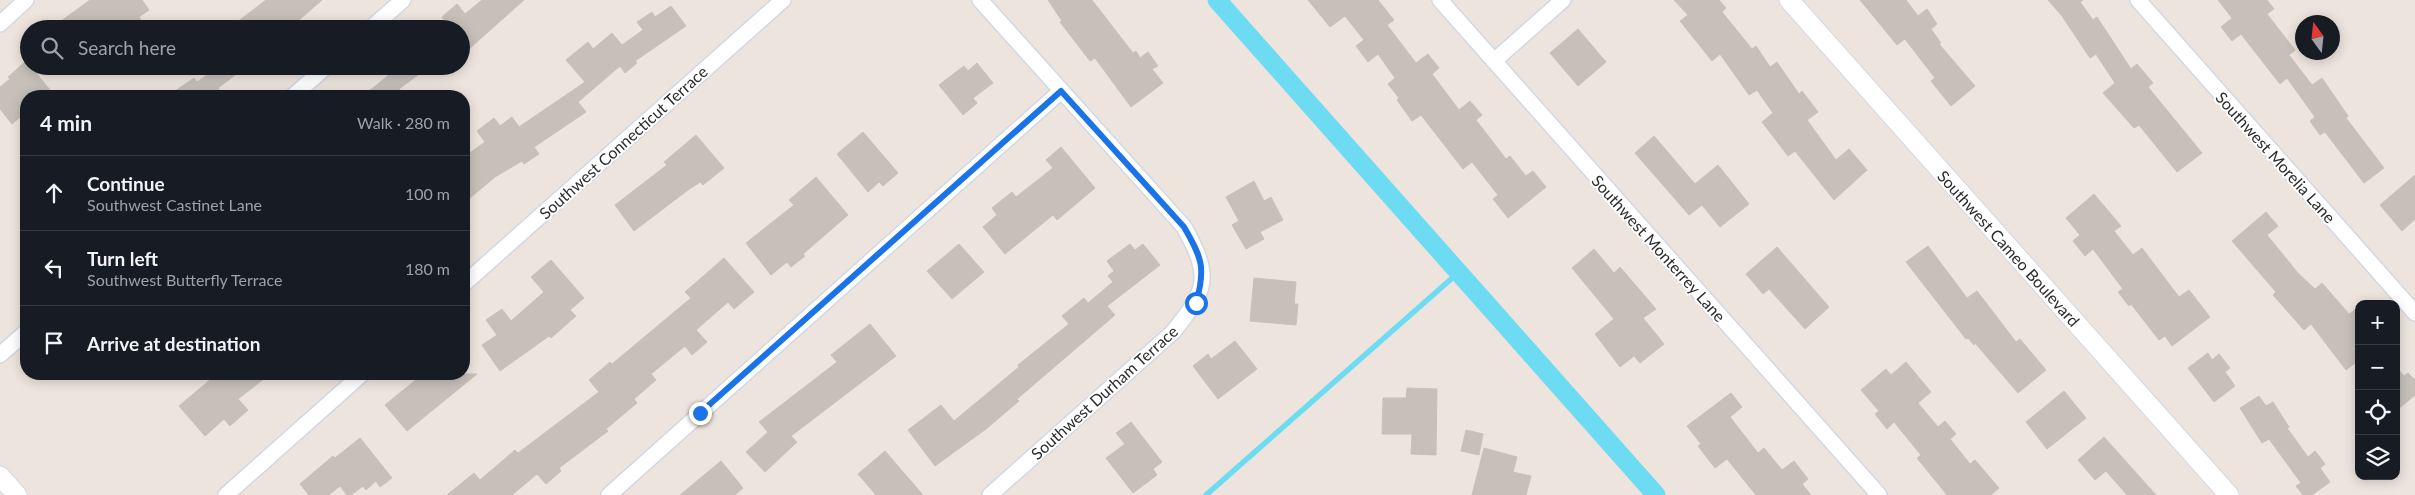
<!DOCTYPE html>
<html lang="en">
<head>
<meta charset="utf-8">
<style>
  body { margin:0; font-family:Lato,sans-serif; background:#20242c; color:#f1f3f6 }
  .controls { position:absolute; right:15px; bottom:15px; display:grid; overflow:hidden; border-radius:10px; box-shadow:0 2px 12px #0003 }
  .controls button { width:45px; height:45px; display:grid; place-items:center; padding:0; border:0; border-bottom:1px solid #363941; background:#171b24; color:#f1f3f6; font:25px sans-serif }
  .compass { position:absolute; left:2295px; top:15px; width:45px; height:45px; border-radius:50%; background:#171b24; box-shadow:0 2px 12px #0003; rotate:345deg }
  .stop { position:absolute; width:15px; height:15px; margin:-11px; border:4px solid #1a73e8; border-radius:50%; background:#fff }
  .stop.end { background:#1a73e8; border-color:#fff; box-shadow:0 1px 5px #0008 }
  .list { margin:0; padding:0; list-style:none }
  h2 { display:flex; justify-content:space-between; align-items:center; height:65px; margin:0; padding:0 20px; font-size:21px }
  h2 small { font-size:16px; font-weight:400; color:#9ea1a6 }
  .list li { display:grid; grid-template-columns:32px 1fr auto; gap:15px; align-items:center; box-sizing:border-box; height:75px; padding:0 20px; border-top:1px solid #363941 }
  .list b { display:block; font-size:19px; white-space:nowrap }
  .list p { margin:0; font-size:16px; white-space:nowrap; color:#9ea1a6 }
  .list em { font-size:16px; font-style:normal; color:#9ea1a6 }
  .icon { flex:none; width:28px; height:28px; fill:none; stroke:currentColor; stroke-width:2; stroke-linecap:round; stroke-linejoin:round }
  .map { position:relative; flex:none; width:2415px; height:495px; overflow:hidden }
  .search { position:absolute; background:#171b24; box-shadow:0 2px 12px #0003; left:20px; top:20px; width:450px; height:55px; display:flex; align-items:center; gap:12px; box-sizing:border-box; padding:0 18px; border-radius:28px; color:#9ea1a6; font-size:19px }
  .panel { position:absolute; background:#171b24; box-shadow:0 2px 12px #0003; left:20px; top:90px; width:450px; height:290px; border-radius:20px }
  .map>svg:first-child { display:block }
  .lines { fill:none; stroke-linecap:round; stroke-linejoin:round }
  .stream { stroke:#6ddbf2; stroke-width:5.5 }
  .canal { stroke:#6ddbf2; stroke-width:19 }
  .building { fill:#c6c0b9; stroke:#c9c1b6 }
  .minor-casing { stroke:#d2d7e4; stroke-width:18 }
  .tertiary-casing { stroke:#d2d7e4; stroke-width:21 }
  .minor { stroke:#fff; stroke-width:15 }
  .tertiary { stroke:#fff; stroke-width:19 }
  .route { stroke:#1a73e8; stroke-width:6 }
  .labels { text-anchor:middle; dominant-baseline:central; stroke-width:4; stroke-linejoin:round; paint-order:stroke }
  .street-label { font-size:16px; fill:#2b2b2b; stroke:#fff }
</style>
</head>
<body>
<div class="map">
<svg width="2415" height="495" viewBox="0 0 2415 495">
  <rect width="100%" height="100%" fill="#ede5dd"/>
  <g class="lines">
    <polyline class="stream" points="1206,495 1459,272"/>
    <polyline class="canal" points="1217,0 1656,495"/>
  </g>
  <g class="building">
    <polygon points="90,0 142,0 149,10 139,17 147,29 50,29"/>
    <polygon points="266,0 322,0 298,21 304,29 228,29"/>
    <polygon points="482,0 524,0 469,49 461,40 461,29 448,29 450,27 442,17 457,4 465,14"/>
    <polygon points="1048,0 1092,0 1133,53 1136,51 1140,58 1148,52 1158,66 1152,69 1163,83 1131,107 1095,58 1090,61 1060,22 1062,21"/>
    <polygon points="1308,0 1378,0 1394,20 1387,25 1416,63 1428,54 1439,68 1432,74 1459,110 1470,101 1482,115 1476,120 1506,159 1510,156 1526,176 1533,171 1546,187 1508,218 1493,199 1498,195 1472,162 1463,169 1421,115 1412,121 1397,100 1399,98 1388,84 1395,78 1378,54 1368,62 1356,46 1364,40 1345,16 1330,27"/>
    <polygon points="1674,0 1719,0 1726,8 1722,12 1752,49 1756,46 1770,67 1777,62 1799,94 1802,91 1818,112 1807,120 1836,160 1849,149 1867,170 1834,200 1795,151 1788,156 1762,122 1773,113 1757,90 1749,95 1720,54 1712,61 1680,21 1688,15"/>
    <polygon points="1860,0 1906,0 1918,16 1927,9 1937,24 1931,29 1941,43 1939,44 1975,86 1951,106 1931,81 1935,78 1905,39 1897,45"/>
    <polygon points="2048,0 2083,0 2080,2 2093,20 2097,17 2131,69 2137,64 2153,83 2148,87 2202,153 2177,172 2139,125 2134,128 2103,93 2115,83 2096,54 2090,58 2062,16"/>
    <polygon points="2218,0 2267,0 2274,9 2267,14 2295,50 2289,55 2312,85 2322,78 2348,116 2346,118 2384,168 2364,183 2325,132 2320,135 2310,121 2315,117 2287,78 2280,84 2241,34 2232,41 2221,27 2232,18"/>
    <polygon points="671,6 686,26 635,61 637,63 625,73 620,66 578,102 586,112 534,147 539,154 524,164 522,161 495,177 464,203 464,157 485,142 477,131 494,118 500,126 512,117 519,127 585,82 566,60 588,42 593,49 612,33 622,45 643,30 637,22 652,12 655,17"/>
    <polygon points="1578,29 1606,62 1578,86 1550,53"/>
    <polygon points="26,61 55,96 26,96 26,112 12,124 0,109 0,87 10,79 8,77"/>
    <polygon points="977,63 993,83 973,98 977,103 963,115 939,85 964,66 968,71"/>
    <polygon points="220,66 247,66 218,88 224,96 168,96 194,78 197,82"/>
    <polygon points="400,66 430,66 399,89 404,96 363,96"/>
    <polygon points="863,132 898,173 883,186 879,182 868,192 837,154"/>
    <polygon points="696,135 724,168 703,185 700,182 688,190 634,231 615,205 667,165 664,162"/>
    <polygon points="1654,136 1695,184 1718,165 1749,204 1720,227 1702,205 1689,215 1635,153"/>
    <polygon points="1061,147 1095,188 1057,220 1053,215 1005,254 983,227 997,215 992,208 1012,192 1016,197 1053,168 1046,160"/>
    <polygon points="2415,175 2415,219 2402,231 2380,205"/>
    <polygon points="816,177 848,215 803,254 805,256 791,267 787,262 771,275 746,243 794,205 789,200"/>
    <polygon points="1254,181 1264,201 1271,197 1283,220 1260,232 1264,239 1246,249 1232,225 1239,221 1226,197"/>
    <polygon points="2094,194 2121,226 2114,231 2133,255 2142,248 2179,297 2189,290 2210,317 2172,346 2165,336 2159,340 2131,304 2129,306 2118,292 2123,289 2093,249 2085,256 2073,241 2080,235 2066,218"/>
    <polygon points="2266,212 2278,226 2267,235 2298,273 2315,289 2322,283 2349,314 2359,307 2359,360 2346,370 2311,324 2304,330 2273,295 2276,292 2232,241"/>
    <polygon points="959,244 984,272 952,299 927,271"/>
    <polygon points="1130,244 1135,250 1143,244 1160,265 1107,306 1115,315 1017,399 1019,401 986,429 935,466 908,430 941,405 954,421 1019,367 1018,365 1069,324 1062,316 1084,298 1088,303 1113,282 1108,276 1114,271 1107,261"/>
    <polygon points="1928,246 1967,298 1977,291 2016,342 2020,339 2046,370 2018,393 1975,343 1974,345 1968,338 1966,339 1906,262"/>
    <polygon points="1777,247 1829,307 1805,329 1769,289 1763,294 1746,274"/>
    <polygon points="1594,249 1614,273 1620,267 1656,309 1643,318 1664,344 1640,363 1634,356 1620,367 1595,334 1614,319 1572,268"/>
    <polygon points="724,258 754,292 734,309 728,302 696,330 707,342 692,355 685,346 651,374 656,380 634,399 637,403 606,429 608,431 559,468 561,471 546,484 537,474 512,495 447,495 474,473 480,480 515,450 518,453 599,392 589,380 610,362 612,364 691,298 685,292"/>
    <polygon points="551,260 584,298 570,310 576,316 551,338 549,336 500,371 482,345 497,335 486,320 502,309 511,321 544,292 531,277"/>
    <polygon points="1254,278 1296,282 1294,304 1298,304 1296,325 1250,321"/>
    <polygon points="870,324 896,356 791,436 797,442 765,472 746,452 768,432 759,422 837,362 831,355"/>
    <polygon points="1235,341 1257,369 1218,399 1193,366 1208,354 1211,359"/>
    <polygon points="2208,353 2212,360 2219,354 2230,368 2225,372 2235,386 2214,402 2188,368"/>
    <polygon points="1906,362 1931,392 1918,403 1938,427 1945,421 1956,434 1950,439 1970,464 1975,460 1999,488 1991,495 1947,495 1917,458 1921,455 1894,422 1887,429 1875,414 1879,411 1861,390 1886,369 1891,375"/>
    <polygon points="2396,367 2404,376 2408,373 2415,380 2415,395 2396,411"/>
    <polygon points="217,374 270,374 238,399 248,410 230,426 224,419 205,436 179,406"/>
    <polygon points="423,374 477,374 407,431 385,405"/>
    <polygon points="1407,388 1437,389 1436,455 1411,454 1412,434 1382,434 1383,398 1406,398"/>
    <polygon points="2064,391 2086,418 2047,449 2026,422"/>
    <polygon points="1731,393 1742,407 1730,417 1758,453 1764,448 1782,470 1794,461 1808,479 1802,484 1811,495 1756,495 1727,459 1715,468 1698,446 1701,444 1687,426"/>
    <polygon points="2259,396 2266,406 2273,402 2289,427 2287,428 2308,457 2315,451 2325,464 2320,468 2330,482 2312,495 2303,495 2296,486 2301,483 2269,439 2262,443 2240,408"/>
    <polygon points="1131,422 1162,462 1153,469 1157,475 1133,493 1106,458 1125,444 1116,433"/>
    <polygon points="1466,430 1483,434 1479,455 1461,451"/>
    <polygon points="2104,437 2156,495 2127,495 2106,471 2095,480 2078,460"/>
    <polygon points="360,438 392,478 380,487 376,481 366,490 363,486 351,495 347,495 340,486 329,495 309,495 300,484 333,456 335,458"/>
    <polygon points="1484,448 1517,457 1513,472 1531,476 1526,495 1472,495"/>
    <polygon points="885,451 923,495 876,495 858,474"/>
    <polygon points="721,461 743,488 735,495 680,495"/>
  </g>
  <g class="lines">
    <defs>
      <g id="minor">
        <path d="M980,0L1184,227C1212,277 1207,290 1173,332L990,495"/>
        <polyline points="1440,0 1879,495"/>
        <polyline points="2138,0 2415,313"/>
        <polyline points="0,24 26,0"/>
        <polyline points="370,29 403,0"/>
        <polyline points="1494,61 1563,0"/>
        <polyline points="293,96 327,66"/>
        <polyline points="464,284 783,0"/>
        <polyline points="0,355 26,332"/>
        <polyline points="226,495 362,374"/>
        <polyline points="609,495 1061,91"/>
      </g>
      <g id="tertiary">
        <polyline points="1789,0 2229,495"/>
        <polyline points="0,476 17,495"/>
      </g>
    </defs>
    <use href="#minor" class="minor-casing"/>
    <use href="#tertiary" class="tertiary-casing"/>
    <use href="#minor" class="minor"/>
    <use href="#tertiary" class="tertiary"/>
  </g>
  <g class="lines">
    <path class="route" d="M700,413L1061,91L1184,227C1202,258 1206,268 1196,303"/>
  </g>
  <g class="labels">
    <g class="street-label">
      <text transform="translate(623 142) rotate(-42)">Southwest Connecticut Terrace</text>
      <text transform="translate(2276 157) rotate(48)">Southwest Morelia Lane</text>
      <text transform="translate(1659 248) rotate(48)">Southwest Monterrey Lane</text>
      <text transform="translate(2009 248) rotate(48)">Southwest Cameo Boulevard</text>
      <text transform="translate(1104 392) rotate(-42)">Southwest Durham Terrace</text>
    </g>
  </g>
</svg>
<div class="controls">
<button>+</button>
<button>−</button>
<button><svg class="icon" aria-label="locate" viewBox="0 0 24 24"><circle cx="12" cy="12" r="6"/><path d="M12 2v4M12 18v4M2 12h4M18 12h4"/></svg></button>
<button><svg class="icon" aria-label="layers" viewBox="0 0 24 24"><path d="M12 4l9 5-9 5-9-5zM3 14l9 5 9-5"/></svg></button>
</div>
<svg class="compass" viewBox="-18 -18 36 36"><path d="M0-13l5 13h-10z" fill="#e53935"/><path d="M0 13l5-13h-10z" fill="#9ea1a6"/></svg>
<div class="stop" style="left:1196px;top:303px"></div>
<div class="stop end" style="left:700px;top:413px"></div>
<div class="search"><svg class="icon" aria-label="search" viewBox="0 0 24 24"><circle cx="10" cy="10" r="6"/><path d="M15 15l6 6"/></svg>Search here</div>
<section class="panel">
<h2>4 min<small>Walk · 280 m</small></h2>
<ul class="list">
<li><svg class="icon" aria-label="ahead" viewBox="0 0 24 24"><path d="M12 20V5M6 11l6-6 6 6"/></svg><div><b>Continue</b><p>Southwest Castinet Lane</p></div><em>100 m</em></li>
<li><svg class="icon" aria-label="left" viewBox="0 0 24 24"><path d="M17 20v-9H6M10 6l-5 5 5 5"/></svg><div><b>Turn left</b><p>Southwest Butterfly Terrace</p></div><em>180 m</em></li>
<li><svg class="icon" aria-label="arrive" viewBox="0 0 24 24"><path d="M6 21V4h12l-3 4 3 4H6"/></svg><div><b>Arrive at destination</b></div></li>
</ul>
</section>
</div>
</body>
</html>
